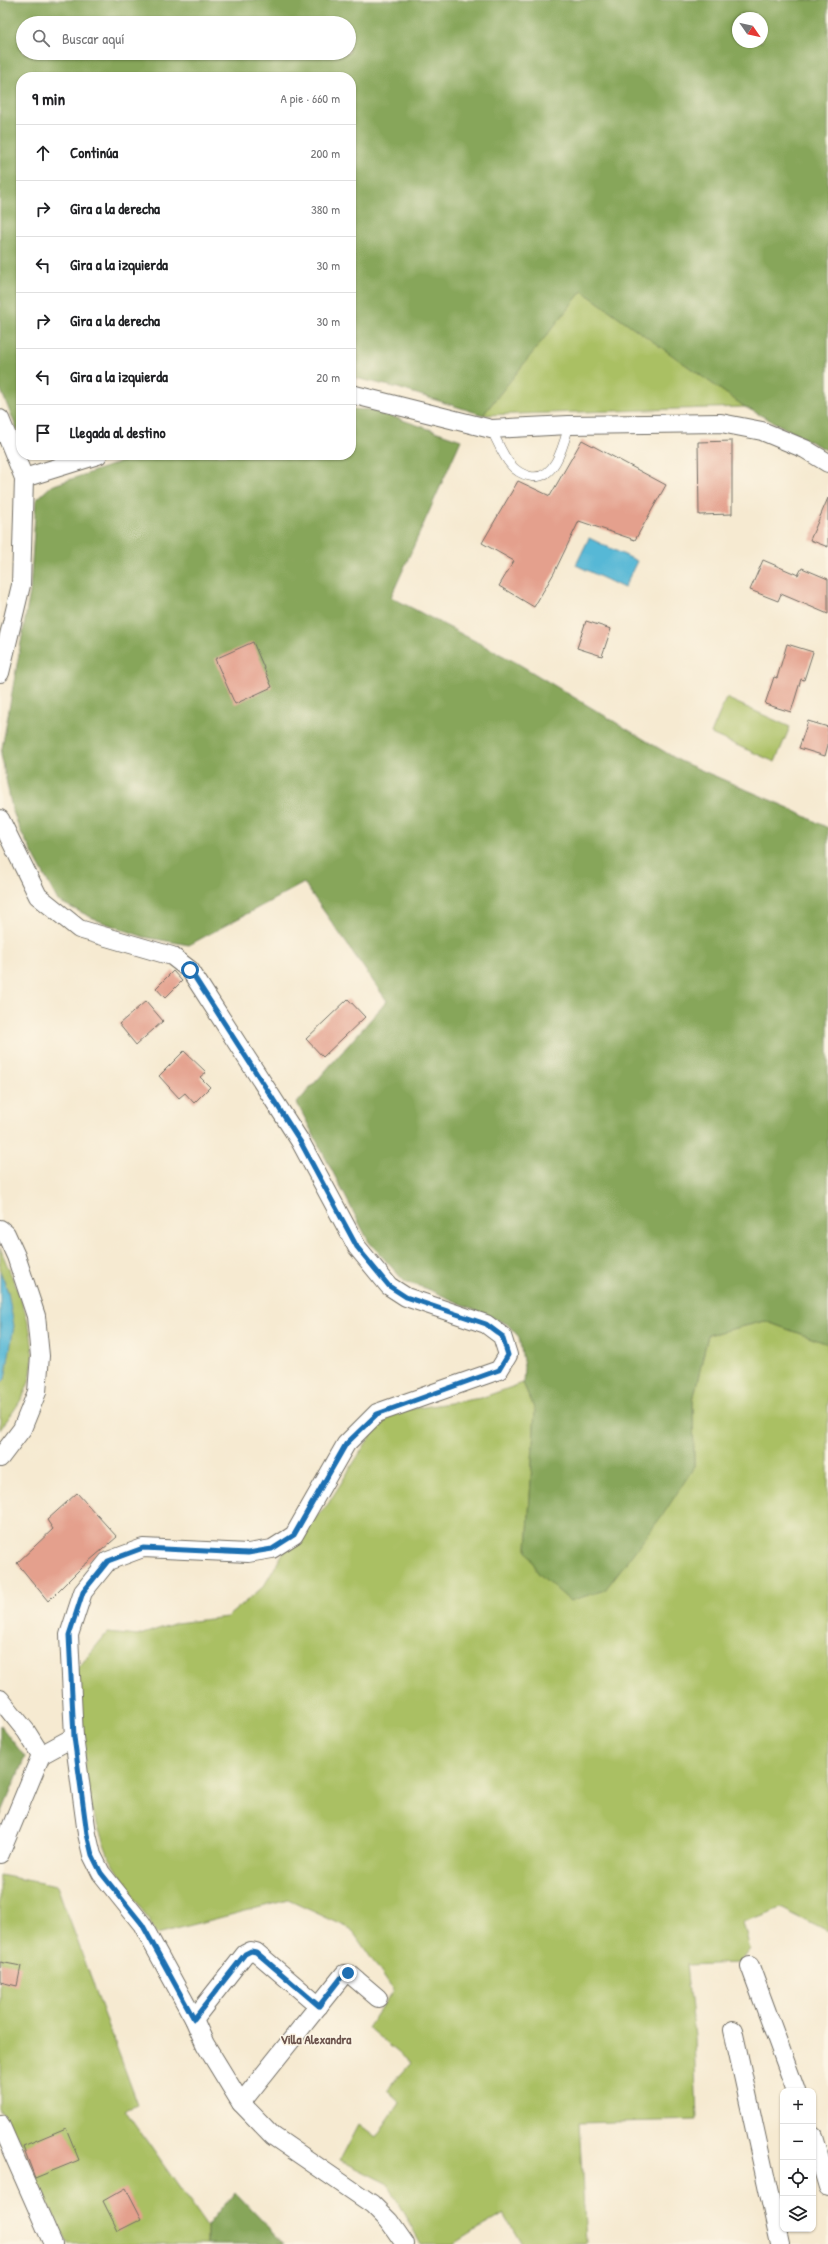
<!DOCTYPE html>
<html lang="es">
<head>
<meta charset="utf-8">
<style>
  body { margin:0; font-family:"Patrick Hand",sans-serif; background:#f6f6f6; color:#202124 }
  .controls { position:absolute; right:12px; bottom:12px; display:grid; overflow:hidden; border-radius:8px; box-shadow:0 1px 3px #0004 }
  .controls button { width:36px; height:36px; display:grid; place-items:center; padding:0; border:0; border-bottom:1px solid #e0e0e0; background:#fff; color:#202124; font:20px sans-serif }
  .compass { position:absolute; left:732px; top:12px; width:36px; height:36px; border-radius:50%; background:#fff; box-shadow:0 1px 3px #0004; rotate:124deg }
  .stop { position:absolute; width:12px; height:12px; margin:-9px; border:3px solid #1f6fb2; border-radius:50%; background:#fff }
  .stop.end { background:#1f6fb2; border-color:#fff; box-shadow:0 1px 4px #0008 }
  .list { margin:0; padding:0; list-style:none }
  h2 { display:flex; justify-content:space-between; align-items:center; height:52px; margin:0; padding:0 16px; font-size:17px }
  h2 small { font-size:13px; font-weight:400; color:#757577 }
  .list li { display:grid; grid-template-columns:26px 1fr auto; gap:12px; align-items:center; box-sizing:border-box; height:56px; padding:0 16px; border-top:1px solid #e0e0e0 }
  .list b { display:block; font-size:15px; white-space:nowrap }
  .list em { font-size:13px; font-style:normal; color:#757577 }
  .icon { flex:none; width:22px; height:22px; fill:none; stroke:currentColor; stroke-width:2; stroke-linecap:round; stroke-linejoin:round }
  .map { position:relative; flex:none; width:828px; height:2244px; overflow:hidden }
  .search { position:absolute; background:#fff; box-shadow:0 1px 3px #0004; left:16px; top:16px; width:340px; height:44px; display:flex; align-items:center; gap:10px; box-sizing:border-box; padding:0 14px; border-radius:22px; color:#757577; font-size:15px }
  .panel { position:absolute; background:#fff; box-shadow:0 1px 3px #0004; left:16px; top:72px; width:340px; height:388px; border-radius:16px }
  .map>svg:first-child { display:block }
  .green { fill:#aac064; stroke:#6a7648 }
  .forest { fill:#87a65a; stroke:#596842; fill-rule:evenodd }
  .water { fill:#57b8d6; stroke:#417280 }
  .building { fill:#e4a08d }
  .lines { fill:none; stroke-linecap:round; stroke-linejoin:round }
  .lane-casing { stroke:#726e65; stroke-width:10 }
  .street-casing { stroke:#726e65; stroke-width:20 }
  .lane { stroke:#fff; stroke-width:9 }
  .street { stroke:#fff; stroke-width:18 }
  .route { stroke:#1f6fb2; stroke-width:5 }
  .labels { text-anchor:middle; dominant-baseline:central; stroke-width:3; stroke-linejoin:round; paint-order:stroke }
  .neighbourhood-label { font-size:13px; font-weight:bold; fill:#6c544d; stroke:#fcf5e5 }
</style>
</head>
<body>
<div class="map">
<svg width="828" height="2244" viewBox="0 0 828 2244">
  <rect width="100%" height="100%" fill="#fcf5e5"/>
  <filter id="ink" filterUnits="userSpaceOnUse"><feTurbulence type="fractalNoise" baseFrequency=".025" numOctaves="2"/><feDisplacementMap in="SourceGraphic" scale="8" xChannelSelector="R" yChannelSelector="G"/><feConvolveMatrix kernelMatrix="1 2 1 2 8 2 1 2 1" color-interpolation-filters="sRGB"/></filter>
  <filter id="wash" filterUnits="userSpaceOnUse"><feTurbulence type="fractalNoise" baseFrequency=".012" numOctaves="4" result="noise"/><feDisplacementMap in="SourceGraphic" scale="16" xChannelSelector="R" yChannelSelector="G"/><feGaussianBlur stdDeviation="0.9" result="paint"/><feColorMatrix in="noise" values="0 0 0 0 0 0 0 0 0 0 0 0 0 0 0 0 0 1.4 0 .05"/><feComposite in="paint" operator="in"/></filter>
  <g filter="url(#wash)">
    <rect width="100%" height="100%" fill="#f6ead1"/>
    <g class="green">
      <polygon points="582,290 745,407 483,415"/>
      <polygon points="726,698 790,727 775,762 711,734"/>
      <path d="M0,1248C17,1290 47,1346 25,1392C19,1405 8,1418 0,1430V1384L5,1379L8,1292L0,1271Z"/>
      <polygon points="765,1321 828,1344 828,1932 781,1908 743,1922 750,1949 739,1963 686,1965 694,2037 697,2120 579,2123 586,2243 522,2244 504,2213 454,2244 421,2244 388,2184 340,2160 359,2124 376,2137 400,2102 387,2090 411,2063 368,2028 393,1990 351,1929 288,1900 157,1934 109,1857 86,1795 82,1714 74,1673 107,1633 137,1636 176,1623 227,1617 264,1586 287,1546 328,1504 373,1432 392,1412 481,1398 523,1383 535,1410 527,1550 694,1467 693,1400 708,1335"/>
      <polygon points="0,1875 57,1886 138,2105 125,2110 207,2227 207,2244 68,2244 35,2178 23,2146 0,2109"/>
    </g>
    <g class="forest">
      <path d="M0,0H828V451L745,407L582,291L483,415L398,388L351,377V77H21V439L0,388ZM738,18H762V42H738ZM23,23H349V53H23Z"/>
      <polygon points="351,409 373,410 461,440 391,597 517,663 680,761 789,808 828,828 828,1344 765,1321 708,1335 693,1400 694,1467 664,1513 605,1590 570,1601 538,1573 527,1550 535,1410 523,1383 524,1367 519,1337 507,1324 425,1288 405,1282 369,1242 297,1103 387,1001 304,883 189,945 144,937 99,921 58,901 20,830 12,809 1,754 30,592 36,500 51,486 141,455 351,455"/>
      <polygon points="0,1725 25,1757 0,1817"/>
      <polygon points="235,2192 284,2244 207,2244 207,2227"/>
    </g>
    <g class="water">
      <polygon points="589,538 637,561 624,588 576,565"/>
      <polygon points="0,1271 8,1292 14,1326 5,1379 0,1384"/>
    </g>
    <g id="blocks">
      <g class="building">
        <polygon points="582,440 666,485 635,540 579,521 554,573 534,607 499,586 514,561 482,543 518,481 550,496"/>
        <polygon points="732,441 732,514 699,515 698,442"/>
        <polygon points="828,498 828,547 810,540"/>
        <polygon points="763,560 798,575 802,568 828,579 828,614 781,594 778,601 750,590"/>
        <polygon points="586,621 611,629 602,656 577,648"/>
        <polygon points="253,642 272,687 235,704 215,659"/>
        <polygon points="787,644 813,652 804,680 801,679 791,712 765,704 774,677 777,678"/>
        <polygon points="808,721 828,727 828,745 825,756 799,748"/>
        <polygon points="173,971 182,981 165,998 156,988"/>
        <polygon points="348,999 365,1017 323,1057 306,1039"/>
        <polygon points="146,1001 163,1021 136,1045 119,1024"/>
        <polygon points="184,1051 206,1072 200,1077 210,1087 194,1103 185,1093 179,1098 159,1076"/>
        <polygon points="77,1493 117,1537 81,1568 48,1601 17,1563 53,1529 47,1520"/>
        <polygon points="0,1962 21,1966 17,1986 0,1982"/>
        <polygon points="66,2128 79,2160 35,2178 23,2146"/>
        <polygon points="126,2188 142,2219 118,2231 103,2201"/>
      </g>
    </g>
  </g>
  <g filter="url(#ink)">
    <use href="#blocks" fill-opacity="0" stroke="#726e65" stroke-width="1"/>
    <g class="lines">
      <defs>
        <path id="lane" d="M491,429C497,440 502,455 511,465C516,471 521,474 529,476C555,483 564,443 569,425"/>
        <g id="street">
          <polyline points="351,394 491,429 569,425 721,423 762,431 805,449 828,463"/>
          <polyline points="0,419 24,478 21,585 0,673"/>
          <polyline points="24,478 98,455"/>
          <polyline points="0,819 38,896 79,929 172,956 190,970 300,1141 357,1247 389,1286 406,1297 486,1324 502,1336 508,1355 499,1370 377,1413 346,1444 294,1535 272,1549 248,1553 143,1548 108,1561 83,1592 69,1635 74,1737 87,1834 92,1855 101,1873 142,1924 194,2019 205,2044 241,2103 273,2136 372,2204 389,2221 405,2244"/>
          <polyline points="0,1229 6,1234 16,1256 36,1316 40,1356 37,1392 22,1429 0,1458"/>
          <polyline points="0,1699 26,1731 41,1755"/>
          <polyline points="0,1854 41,1755 74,1737"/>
          <polyline points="750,1966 796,2091"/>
          <polyline points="194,2019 245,1954 251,1951 256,1952 319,2006"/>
          <polyline points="733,2030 780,2244"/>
          <polyline points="241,2103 344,1974 351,1975 378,1998"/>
          <polyline points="0,2124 53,2244"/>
          <polyline points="813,2136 828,2187"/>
        </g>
      </defs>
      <use href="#lane" class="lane-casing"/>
      <use href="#street" class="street-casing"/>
      <use href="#lane" class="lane"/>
      <use href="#street" class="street"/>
    </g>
  </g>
  <g class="lines" filter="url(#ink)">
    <polyline class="route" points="190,970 300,1141 357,1247 389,1286 406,1297 486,1324 502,1336 508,1355 499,1370 377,1414 346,1444 294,1535 272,1549 248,1553 143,1548 108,1561 83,1592 69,1635 74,1737 87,1834 92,1855 101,1873 142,1924 194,2019 245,1954 251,1951 256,1952 319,2006 344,1974 348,1973"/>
  </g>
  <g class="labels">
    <g class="neighbourhood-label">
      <text x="316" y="2039">Villa Alexandra</text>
    </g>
  </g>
</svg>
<div class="controls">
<button>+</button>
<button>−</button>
<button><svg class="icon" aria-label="locate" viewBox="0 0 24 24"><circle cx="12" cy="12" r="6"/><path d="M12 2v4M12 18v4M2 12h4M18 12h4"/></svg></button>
<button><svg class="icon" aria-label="layers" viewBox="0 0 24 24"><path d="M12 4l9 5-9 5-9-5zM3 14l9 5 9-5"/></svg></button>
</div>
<svg class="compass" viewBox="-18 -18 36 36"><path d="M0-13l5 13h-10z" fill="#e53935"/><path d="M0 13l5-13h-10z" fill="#757577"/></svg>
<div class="stop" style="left:190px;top:970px"></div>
<div class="stop end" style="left:348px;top:1973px"></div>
<div class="search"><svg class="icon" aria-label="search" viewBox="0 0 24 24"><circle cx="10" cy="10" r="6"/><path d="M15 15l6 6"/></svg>Buscar aquí</div>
<section class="panel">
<h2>9 min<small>A pie · 660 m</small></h2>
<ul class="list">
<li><svg class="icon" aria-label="ahead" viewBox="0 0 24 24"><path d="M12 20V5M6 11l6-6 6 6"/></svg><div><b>Continúa</b></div><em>200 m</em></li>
<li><svg class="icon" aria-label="right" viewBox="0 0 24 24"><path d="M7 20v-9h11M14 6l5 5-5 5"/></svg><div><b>Gira a la derecha</b></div><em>380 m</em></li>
<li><svg class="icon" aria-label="left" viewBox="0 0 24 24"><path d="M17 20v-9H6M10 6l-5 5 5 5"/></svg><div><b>Gira a la izquierda</b></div><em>30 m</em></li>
<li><svg class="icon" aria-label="right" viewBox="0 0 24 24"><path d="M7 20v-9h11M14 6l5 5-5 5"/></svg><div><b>Gira a la derecha</b></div><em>30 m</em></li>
<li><svg class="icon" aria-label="left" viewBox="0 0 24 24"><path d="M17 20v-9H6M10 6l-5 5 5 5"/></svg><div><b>Gira a la izquierda</b></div><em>20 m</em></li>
<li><svg class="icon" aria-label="arrive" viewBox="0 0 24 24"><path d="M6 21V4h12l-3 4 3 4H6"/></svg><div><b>Llegada al destino</b></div></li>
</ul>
</section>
</div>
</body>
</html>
